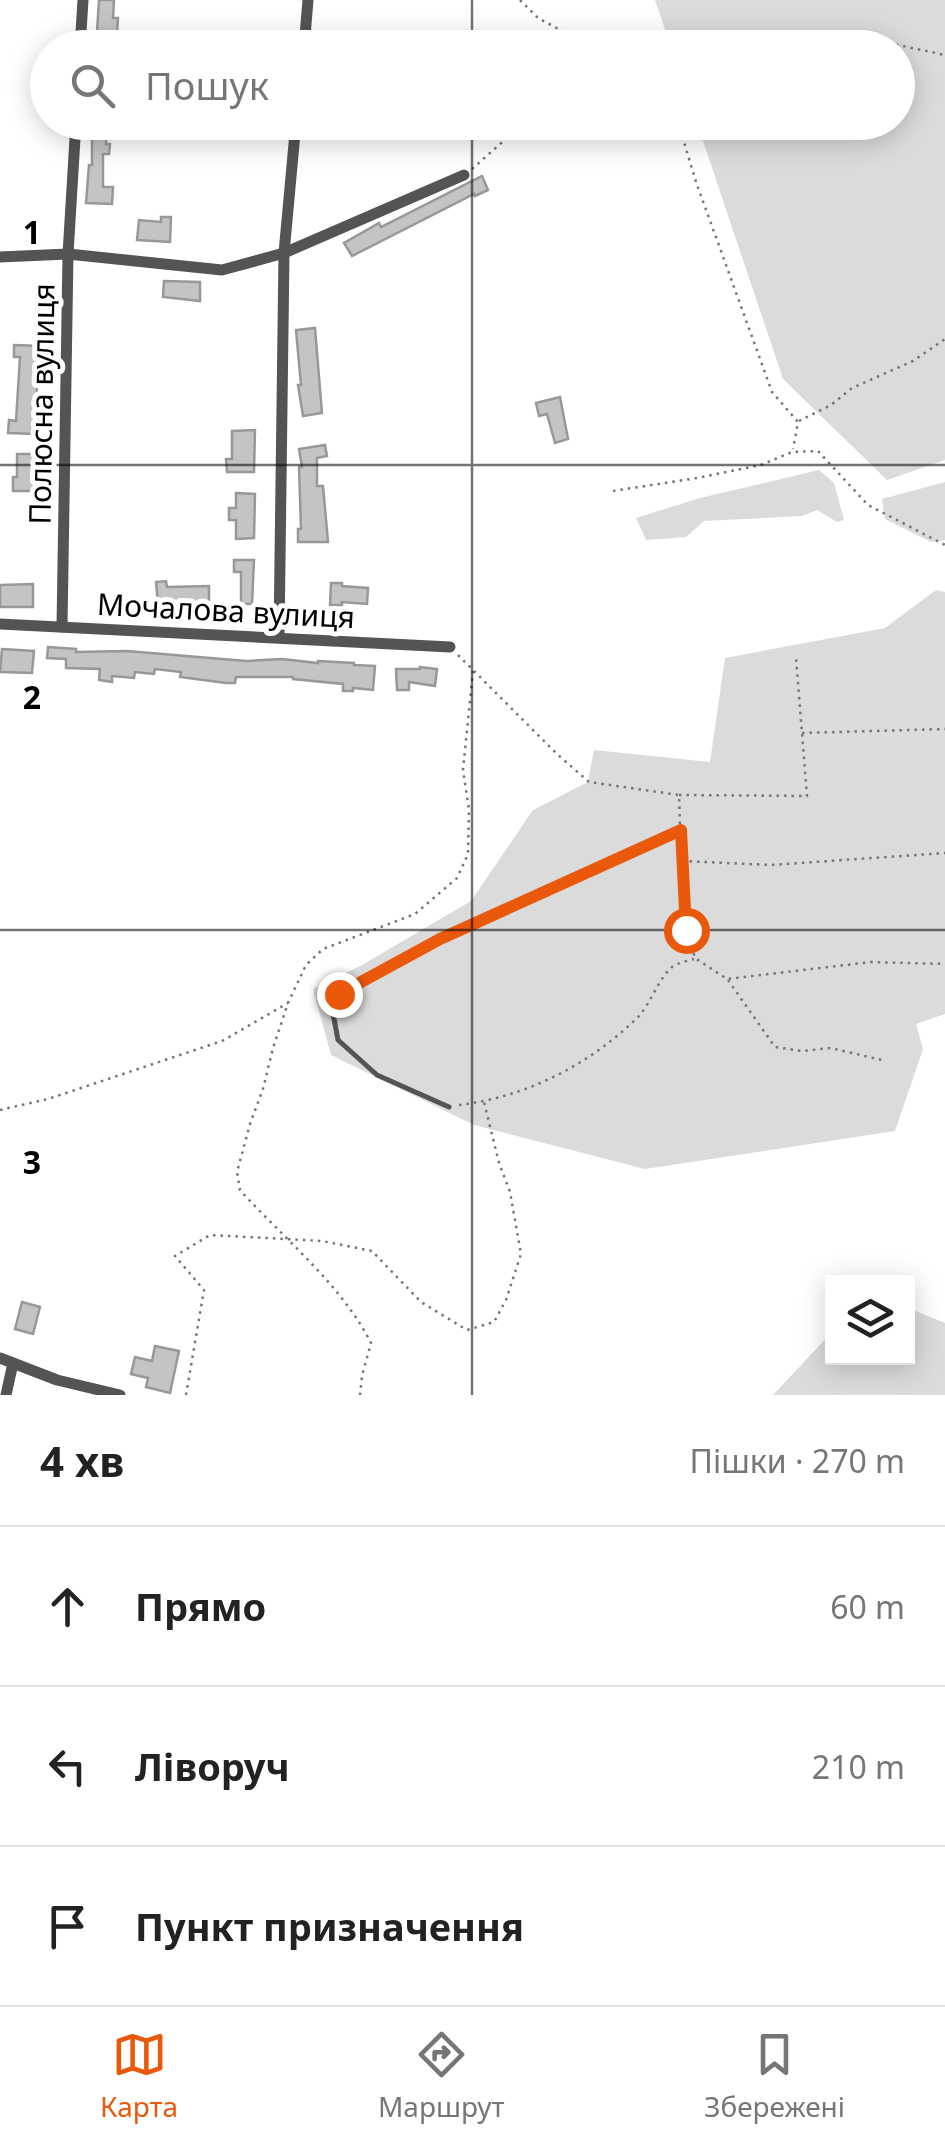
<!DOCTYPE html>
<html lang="uk">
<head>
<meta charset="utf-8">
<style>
  body { margin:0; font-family:"Noto Sans",sans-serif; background:#f2f2f2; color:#222 }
  .controls { position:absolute; right:30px; bottom:30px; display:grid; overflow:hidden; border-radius:0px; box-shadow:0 5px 25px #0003 }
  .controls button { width:90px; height:90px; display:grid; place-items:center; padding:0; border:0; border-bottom:2px solid #e0e0e0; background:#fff; color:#222; font:50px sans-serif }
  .stop { position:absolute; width:30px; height:30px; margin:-22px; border:8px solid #ea580c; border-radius:50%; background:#fff }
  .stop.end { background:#ea580c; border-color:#fff; box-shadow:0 2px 10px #0008 }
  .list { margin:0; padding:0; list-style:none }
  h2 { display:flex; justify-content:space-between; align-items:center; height:130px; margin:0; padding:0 40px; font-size:42px }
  h2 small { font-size:32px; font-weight:400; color:#767676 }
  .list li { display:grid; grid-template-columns:65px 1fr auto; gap:30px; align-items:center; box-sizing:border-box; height:160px; padding:0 40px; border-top:2px solid #e0e0e0 }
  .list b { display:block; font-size:38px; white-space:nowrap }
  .list em { font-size:32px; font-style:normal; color:#767676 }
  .icon { flex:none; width:55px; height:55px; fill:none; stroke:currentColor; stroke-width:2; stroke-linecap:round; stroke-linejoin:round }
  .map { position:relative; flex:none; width:945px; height:1395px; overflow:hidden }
  .search { position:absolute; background:#fff; box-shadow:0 5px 25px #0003; left:30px; right:30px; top:30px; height:110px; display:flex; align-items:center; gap:25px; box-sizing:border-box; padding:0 35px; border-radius:55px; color:#767676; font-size:38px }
  .sheet { height:610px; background:#fff }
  nav { display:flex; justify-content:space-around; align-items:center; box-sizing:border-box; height:140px; border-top:2px solid #e0e0e0; background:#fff; font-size:28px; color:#767676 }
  nav a { display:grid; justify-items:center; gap:5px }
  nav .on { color:#ea580c }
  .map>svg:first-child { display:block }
  .green { fill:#dbdbdb }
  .building { fill:#c4c4c4; stroke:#989898; stroke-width:2.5 }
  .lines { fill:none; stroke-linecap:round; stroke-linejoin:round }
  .path { stroke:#767676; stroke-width:2.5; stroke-dasharray:2.5 5; stroke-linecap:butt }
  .lane { stroke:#545454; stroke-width:5 }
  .street { stroke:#545454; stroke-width:11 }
  .route { stroke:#ea580c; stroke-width:12 }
  .grid { fill:none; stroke:#000; stroke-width:2.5; stroke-opacity:0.55 }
  .labels { text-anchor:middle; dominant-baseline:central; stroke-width:10; stroke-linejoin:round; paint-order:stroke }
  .street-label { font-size:30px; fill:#000; stroke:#fff }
  .grid-label { font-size:32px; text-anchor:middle; font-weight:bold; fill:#000; stroke:#fff; stroke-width:10; stroke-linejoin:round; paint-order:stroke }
</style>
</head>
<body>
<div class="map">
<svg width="945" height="1395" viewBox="0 0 945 1395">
  <rect width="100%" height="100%" fill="#fff"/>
  <g class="green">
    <polygon points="655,0 945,0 945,460 887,480 783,379 697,123 898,122 898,48 671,47"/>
    <polygon points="819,470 834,483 844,520 837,522 817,510 802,516 704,521 686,537 646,540 636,518 700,498"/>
    <polygon points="945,482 945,540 931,542 885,519 882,499"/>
    <polygon points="936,590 945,592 945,1014 916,1024 923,1049 895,1131 645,1169 474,1125 331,1055 313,989 362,965 471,901 533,810 588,782 594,750 710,762 725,658 885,628"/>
    <polygon points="908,1308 945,1323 945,1395 773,1395 832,1332 832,1358 908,1358"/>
  </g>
  <g class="building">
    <polygon points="99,0 114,0 113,18 118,18 116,48 96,47"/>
    <polygon points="92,122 107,122 106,144 110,144 109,154 103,154 103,187 113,187 112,204 86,203 89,165 92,165"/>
    <polygon points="482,176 488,190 475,196 474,194 352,256 344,243 379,223 381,227"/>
    <polygon points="161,217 171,217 170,242 137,240 139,220 161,222"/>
    <polygon points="164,281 200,282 200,301 163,297"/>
    <polygon points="315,328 322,413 303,416 298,385 301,385 296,330"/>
    <polygon points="14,345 40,346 40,384 37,384 35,434 8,433 9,420 16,421 20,357 14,357"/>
    <polygon points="560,397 568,439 555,443 547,414 539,416 536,403"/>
    <polygon points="255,430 254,472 227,472 226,459 232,459 232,431"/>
    <polygon points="325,445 327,456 317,458 317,486 323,486 328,542 298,542 298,529 301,529 299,467 302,467 299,449"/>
    <polygon points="17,454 35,454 34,491 13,491 13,477 17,477"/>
    <polygon points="236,493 255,494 254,538 236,539 236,520 229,520 229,508 236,508"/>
    <polygon points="234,560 254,560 252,604 241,604 241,572 234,572"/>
    <polygon points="166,581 167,587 209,586 209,603 158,604 156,582"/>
    <polygon points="331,583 342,583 342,586 368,588 367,604 342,602 342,605 330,605"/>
    <polygon points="33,584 33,607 0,607 0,585"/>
    <polygon points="48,647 76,649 76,652 127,651 246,661 282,659 318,663 318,661 354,663 354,665 375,666 373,690 353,688 353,691 343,691 343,684 293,679 293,677 236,677 235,683 226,683 180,677 181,672 155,669 154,674 135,672 134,678 112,676 112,682 99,680 100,669 66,668 66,659 47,658"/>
    <polygon points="2,649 34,651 32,673 0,672"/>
    <polygon points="420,667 437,669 435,686 409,682 409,690 397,690 396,669 420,669"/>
    <polygon points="22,1302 40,1307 33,1334 15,1329"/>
    <polygon points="155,1346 179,1351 170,1393 146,1387 148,1378 131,1374 135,1357 152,1361"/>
  </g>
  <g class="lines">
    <g class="path">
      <polyline points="520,0 538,18 594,48"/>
      <polyline points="709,48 735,42 898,45 945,55"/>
      <polyline points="678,122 696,182 772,392 798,422 793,449"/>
      <polyline points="472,169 508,137 529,122"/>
      <polyline points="799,421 831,405 852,388 913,361 945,339"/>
      <polyline points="613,491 697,478 761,465 792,452 818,451 868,505 945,545"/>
      <polyline points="458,655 557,754 589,782 679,795 680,824"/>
      <polyline points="802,733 945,729"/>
      <polyline points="679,795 807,796 796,658"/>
      <polyline points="681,842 686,929 695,958 727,979 871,962 945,964"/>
      <polyline points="682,861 771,865 945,853"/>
      <polyline points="728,980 775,1047 802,1051 831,1048 886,1061"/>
      <path d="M459,1105C526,1097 589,1065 637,1018C651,1004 658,979 672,967C677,963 687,961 694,959"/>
      <polyline points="0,1110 48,1099 222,1041 288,1003"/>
      <polyline points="186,1395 204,1290 175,1256 210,1235 322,1241 372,1251 421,1302 467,1330 494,1322 506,1300 521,1254 510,1192 499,1163 484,1102"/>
      <path d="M360,1395L362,1376L371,1343C341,1284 284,1239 240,1190L237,1172L250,1124L263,1089L273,1048L288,1003L306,965L323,949L415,914L457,878L468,854L469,810L463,770L473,671"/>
    </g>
    <polyline class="lane" points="449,1107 377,1075 338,1040 332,1008 339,994 440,939 681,830"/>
    <g class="street">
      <polyline points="80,48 83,0"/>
      <polyline points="304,48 308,0"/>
      <polyline points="0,257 68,254 222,270 284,253 464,175"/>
      <polyline points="0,624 450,647"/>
      <polyline points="62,627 68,254 76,122"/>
      <polyline points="279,637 284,253 296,122"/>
      <polyline points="0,1358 57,1380 120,1395"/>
      <polyline points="6,1395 13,1363"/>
    </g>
  </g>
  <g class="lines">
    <polyline class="route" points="339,994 440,939 681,830 686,930"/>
  </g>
  <path class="grid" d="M472,0V48M472,122V1395M0,465H945M0,930H945"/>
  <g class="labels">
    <g class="street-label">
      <text transform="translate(41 404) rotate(-89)">Полюсна вулиця</text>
      <text transform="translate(226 610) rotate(3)">Мочалова вулиця</text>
    </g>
  </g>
  <g class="grid-label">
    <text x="32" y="244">1</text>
    <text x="32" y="709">2</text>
    <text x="32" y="1174">3</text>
  </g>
</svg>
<div class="controls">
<button><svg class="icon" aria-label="layers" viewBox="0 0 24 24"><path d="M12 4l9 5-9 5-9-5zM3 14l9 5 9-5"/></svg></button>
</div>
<div class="stop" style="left:686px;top:930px"></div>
<div class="stop end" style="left:339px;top:994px"></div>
<div class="search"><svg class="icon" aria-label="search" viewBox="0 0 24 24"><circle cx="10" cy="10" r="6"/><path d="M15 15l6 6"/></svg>Пошук</div>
</div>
<section class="sheet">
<h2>4 хв<small>Пішки · 270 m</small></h2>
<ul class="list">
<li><svg class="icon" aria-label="ahead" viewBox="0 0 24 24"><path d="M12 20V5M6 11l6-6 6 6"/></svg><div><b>Прямо</b></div><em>60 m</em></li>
<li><svg class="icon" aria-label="left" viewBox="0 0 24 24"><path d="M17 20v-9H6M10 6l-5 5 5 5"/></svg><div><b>Ліворуч</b></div><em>210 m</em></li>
<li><svg class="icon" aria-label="arrive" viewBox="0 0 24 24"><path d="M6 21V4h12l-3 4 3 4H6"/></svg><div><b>Пункт призначення</b></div></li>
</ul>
</section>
<nav>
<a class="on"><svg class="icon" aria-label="map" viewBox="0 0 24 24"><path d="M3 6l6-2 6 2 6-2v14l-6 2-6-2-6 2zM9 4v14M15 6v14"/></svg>Карта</a>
<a><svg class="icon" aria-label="directions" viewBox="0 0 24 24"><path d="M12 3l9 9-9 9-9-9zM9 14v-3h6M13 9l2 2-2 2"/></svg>Маршрут</a>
<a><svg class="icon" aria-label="saved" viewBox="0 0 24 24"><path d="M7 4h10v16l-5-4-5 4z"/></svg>Збережені</a>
</nav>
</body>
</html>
